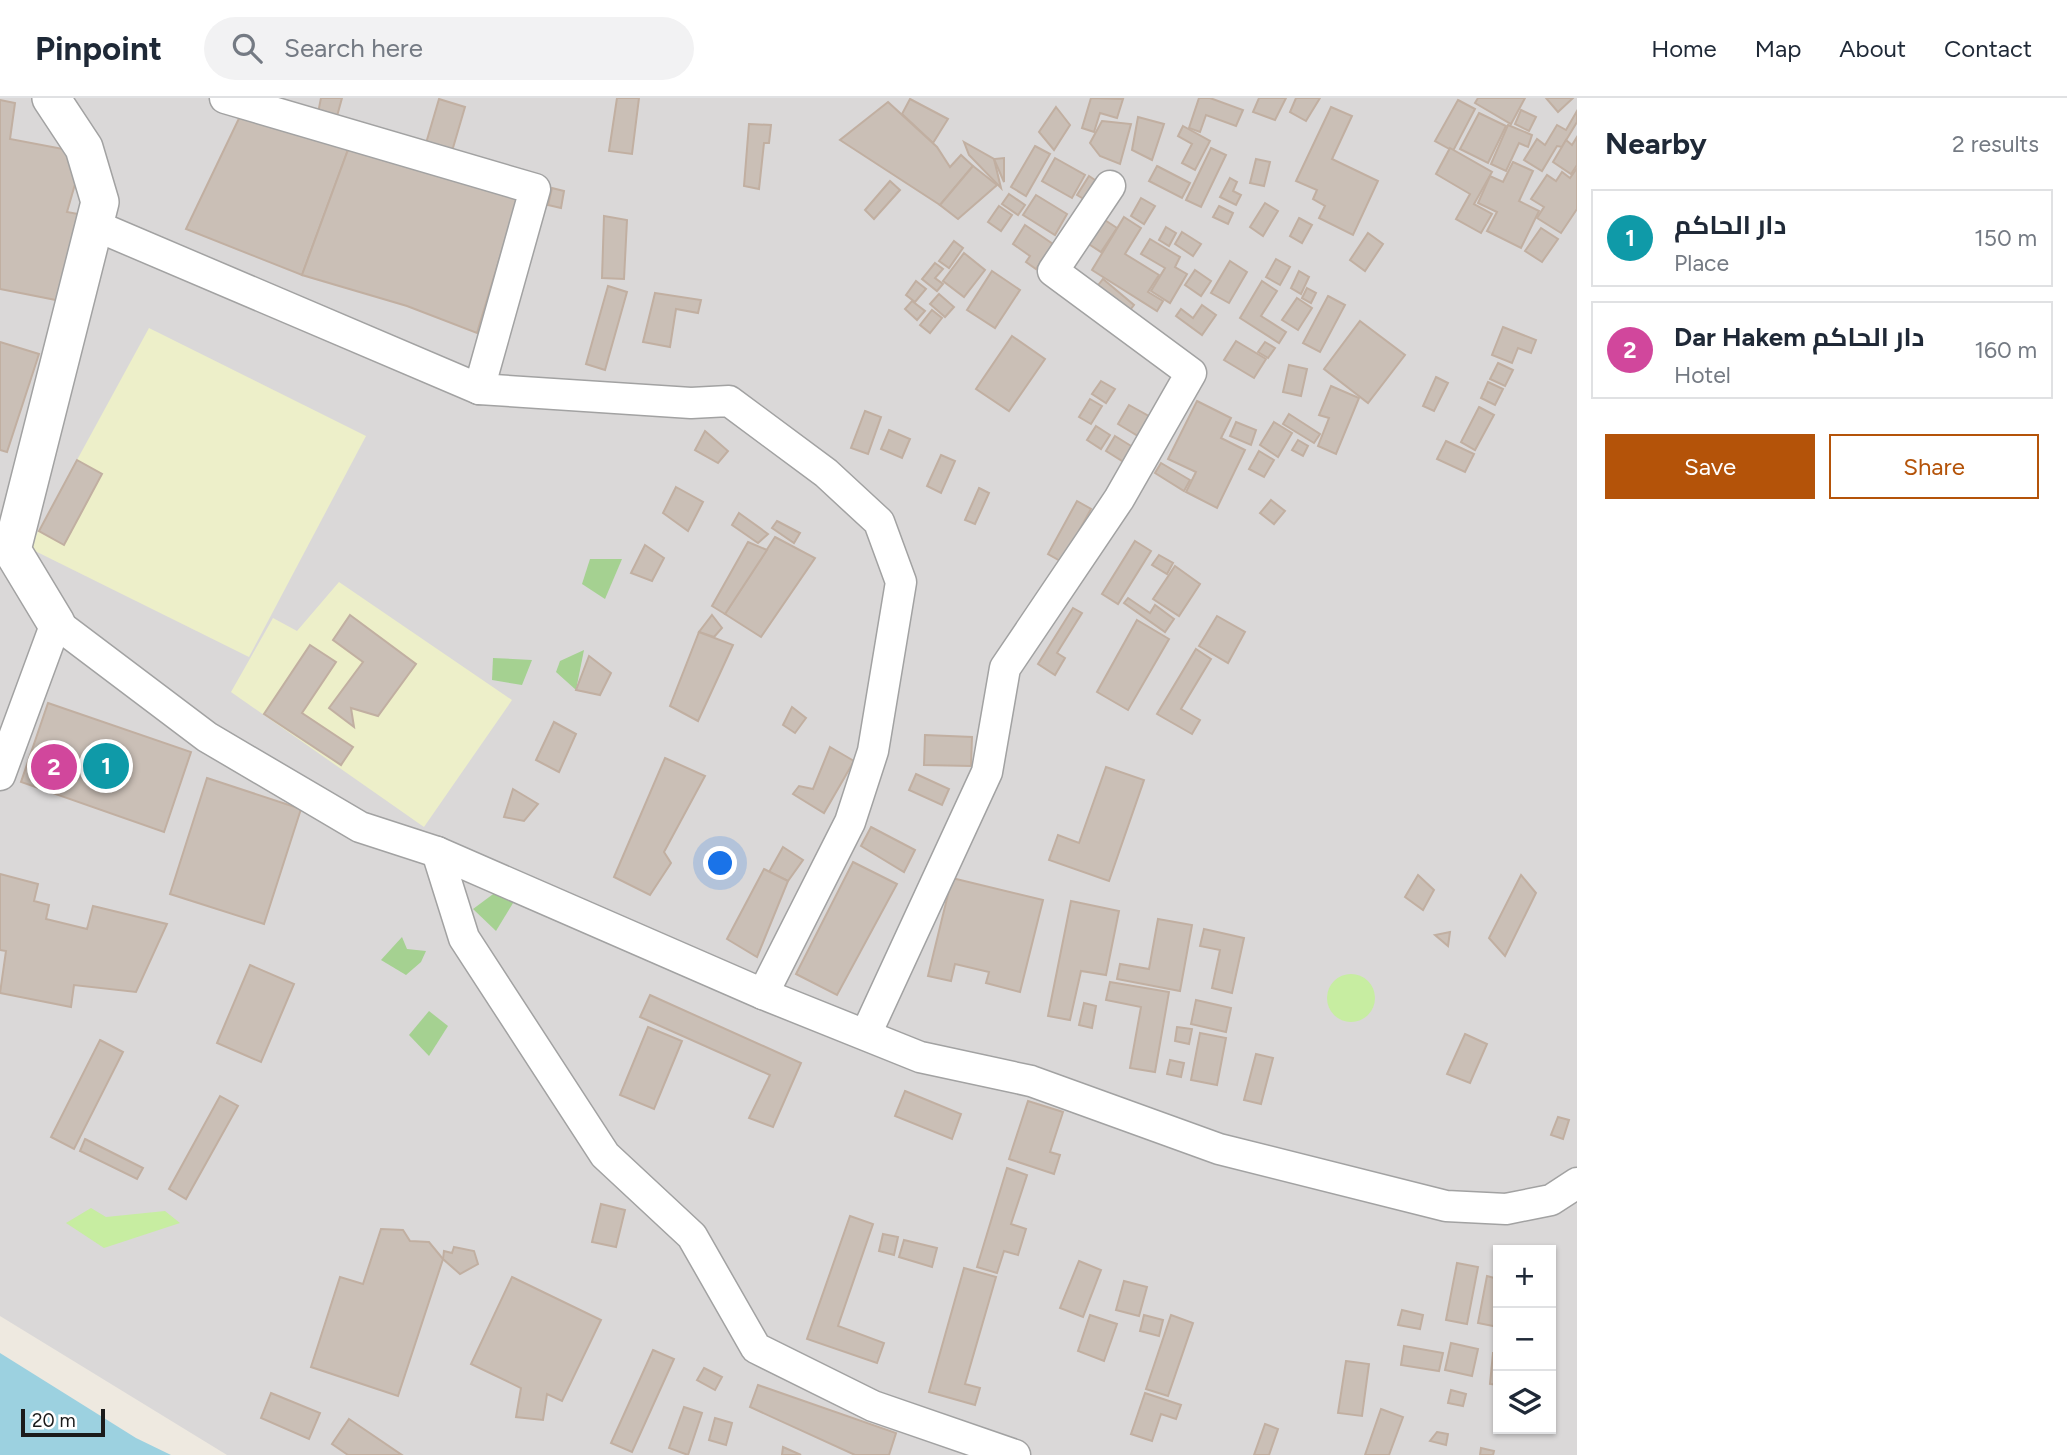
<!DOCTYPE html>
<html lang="en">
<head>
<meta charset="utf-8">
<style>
  body { margin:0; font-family:Figtree,Cairo,sans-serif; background:#f2f2f3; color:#1f2937 }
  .controls { position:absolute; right:21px; bottom:21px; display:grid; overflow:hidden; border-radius:0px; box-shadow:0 2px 5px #0004 }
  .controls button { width:63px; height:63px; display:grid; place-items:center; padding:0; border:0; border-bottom:2px solid #e0e1e3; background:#fff; color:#1f2937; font:35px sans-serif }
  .scale { position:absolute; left:21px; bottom:18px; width:84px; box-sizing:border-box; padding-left:7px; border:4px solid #1b1b1b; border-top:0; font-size:19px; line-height:24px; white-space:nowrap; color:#1b1b1b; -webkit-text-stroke:5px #fff; paint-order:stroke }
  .you { position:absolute; left:721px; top:766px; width:24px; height:24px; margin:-18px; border:5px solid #fff; border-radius:50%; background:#1a73e8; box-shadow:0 0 0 10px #1a73e833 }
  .badge { display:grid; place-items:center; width:46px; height:46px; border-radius:50%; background:#b45309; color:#fff; font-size:23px; font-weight:700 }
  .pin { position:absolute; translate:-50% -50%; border:4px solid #fff; box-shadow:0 2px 7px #0006 }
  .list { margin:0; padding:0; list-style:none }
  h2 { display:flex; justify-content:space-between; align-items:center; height:91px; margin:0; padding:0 28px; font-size:30px }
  h2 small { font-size:23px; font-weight:400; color:#747a83 }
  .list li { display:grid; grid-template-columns:46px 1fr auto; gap:21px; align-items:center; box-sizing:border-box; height:98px; margin:0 14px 14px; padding:0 14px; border:2px solid #e0e1e3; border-radius:0px }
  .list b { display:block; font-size:26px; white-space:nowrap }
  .list p { margin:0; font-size:23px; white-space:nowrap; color:#747a83 }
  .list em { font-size:23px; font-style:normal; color:#747a83 }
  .actions { display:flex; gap:14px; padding:21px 28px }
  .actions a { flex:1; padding:16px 0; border:2px solid #b45309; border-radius:0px; text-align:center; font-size:24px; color:#b45309 }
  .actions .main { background:#b45309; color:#fff }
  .icon { flex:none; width:38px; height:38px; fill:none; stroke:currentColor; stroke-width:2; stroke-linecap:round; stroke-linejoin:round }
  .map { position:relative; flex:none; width:1577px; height:1357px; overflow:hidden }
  header { display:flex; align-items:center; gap:42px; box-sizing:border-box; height:98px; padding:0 35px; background:#fff; border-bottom:2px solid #e0e1e3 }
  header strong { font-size:33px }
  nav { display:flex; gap:38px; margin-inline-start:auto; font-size:24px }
  .search { width:490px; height:63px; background:#f2f2f3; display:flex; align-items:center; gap:18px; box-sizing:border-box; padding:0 24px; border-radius:38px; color:#747a83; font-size:26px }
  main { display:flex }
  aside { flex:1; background:#fff }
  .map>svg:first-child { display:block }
  .residential { fill:#dad8d8; fill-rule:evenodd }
  .farmland { fill:#edefc9 }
  .grass { fill:#c7eda1 }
  .forest { fill:#a5d191 }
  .water { fill:#9cd1e0 }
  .building { fill:#cabfb6; stroke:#c1afa1; stroke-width:2 }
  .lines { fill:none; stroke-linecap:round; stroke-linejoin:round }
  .minor-casing { stroke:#a2a2a2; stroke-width:33 }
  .tertiary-casing { stroke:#a2a2a2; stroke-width:40 }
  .minor { stroke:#fff; stroke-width:30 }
  .tertiary { stroke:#fff; stroke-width:37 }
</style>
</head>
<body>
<header>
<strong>Pinpoint</strong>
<div class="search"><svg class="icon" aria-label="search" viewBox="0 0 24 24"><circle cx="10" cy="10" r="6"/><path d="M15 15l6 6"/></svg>Search here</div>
<nav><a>Home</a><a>Map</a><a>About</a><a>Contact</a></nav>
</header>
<main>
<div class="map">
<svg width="1577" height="1357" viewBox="0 0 1577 1357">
  <rect width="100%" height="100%" fill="#eee9e0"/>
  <path class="residential" d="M0,0H1577V1357H227L0,1218ZM1498,1152H1551V1331H1498Z"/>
  <g class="farmland">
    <polygon points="149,230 366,338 249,559 29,450"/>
    <polygon points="339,484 512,602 424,729 231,594 273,520 297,533"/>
  </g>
  <g class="grass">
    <circle cx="1351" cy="900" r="24"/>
    <polygon points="91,1110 106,1119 165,1113 180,1125 104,1150 66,1125"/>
  </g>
  <g class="forest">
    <polygon points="590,461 622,461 605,501 582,486"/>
    <polygon points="584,552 576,592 556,574 560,563"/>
    <polygon points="493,560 532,562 522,587 492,582"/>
    <polygon points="500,791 518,797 496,833 473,811"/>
    <polygon points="402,839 407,851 426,853 421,864 406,877 381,862"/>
    <polygon points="429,913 448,928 429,958 409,937"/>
  </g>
  <polygon class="water" points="0,1255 136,1340 171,1357 0,1357"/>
  <g class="building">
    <polygon points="321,0 342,0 336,22 318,15"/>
    <polygon points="617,0 639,0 632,56 609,53"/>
    <polygon points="1091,0 1123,1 1117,20 1100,15 1094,34 1082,30"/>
    <polygon points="1199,0 1210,0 1243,12 1236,28 1206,17 1200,34 1189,30"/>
    <polygon points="1259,0 1286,0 1275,22 1253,14"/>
    <polygon points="1296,0 1320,0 1306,23 1290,14"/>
    <polygon points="1478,0 1525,0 1511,26 1475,5"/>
    <polygon points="1546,0 1573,0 1558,14"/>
    <polygon points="439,1 465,9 450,60 424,52"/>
    <polygon points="910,1 948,21 933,45 902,16"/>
    <polygon points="0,2 15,5 10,41 84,55 67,114 78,116 61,203 0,191"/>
    <polygon points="1458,2 1475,11 1453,53 1435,43"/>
    <polygon points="888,4 937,49 950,69 961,57 973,68 940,107 840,42"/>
    <polygon points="1056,9 1070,27 1054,52 1039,34"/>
    <polygon points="1331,9 1352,18 1332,61 1378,83 1353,137 1319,120 1325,108 1313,101 1317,92 1296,83"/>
    <polygon points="243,12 349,49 302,177 186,131"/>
    <polygon points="1521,12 1536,19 1529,33 1515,26"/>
    <polygon points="1577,13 1577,24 1562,49 1557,48 1542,73 1524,62 1537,41 1545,47 1557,27 1566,32"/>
    <polygon points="1479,15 1506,28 1488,65 1460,51"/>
    <polygon points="1138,19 1164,26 1152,62 1132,52"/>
    <polygon points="1102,23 1131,26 1120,66 1100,58 1090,45"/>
    <polygon points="749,26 771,27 769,45 764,45 759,91 744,88"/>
    <polygon points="1508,27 1532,37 1528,49 1519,45 1506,73 1491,66"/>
    <polygon points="1183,28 1210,43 1195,72 1182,65 1192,46 1178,38"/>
    <polygon points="1577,39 1577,67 1571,76 1553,64 1566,42 1572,47"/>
    <polygon points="964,44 994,61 1001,90 969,57"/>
    <polygon points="1035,48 1050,56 1026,98 1011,89"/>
    <polygon points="349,49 519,96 477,235 407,208 302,177"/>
    <polygon points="1211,50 1226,57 1201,109 1186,102"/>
    <polygon points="1450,50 1492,74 1474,106 1492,116 1481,135 1456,121 1470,96 1436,76"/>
    <polygon points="1004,60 1004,84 994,61"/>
    <polygon points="1055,60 1085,77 1072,100 1042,83"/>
    <polygon points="1256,61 1270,64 1264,88 1250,85"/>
    <polygon points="1513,64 1533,73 1519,103 1539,113 1521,150 1487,133 1497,114 1478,105 1490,78 1503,84"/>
    <polygon points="973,68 997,87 958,121 940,107"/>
    <polygon points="1157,68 1190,85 1182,100 1149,83"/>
    <polygon points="1577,70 1577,111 1561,135 1537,120 1544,109 1531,101 1547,77 1556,83 1562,74 1570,80"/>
    <polygon points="1089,78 1104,88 1092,106 1077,97"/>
    <polygon points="1230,80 1237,84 1233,93 1241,97 1236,107 1220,99"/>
    <polygon points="890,83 900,92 874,121 865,112"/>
    <polygon points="552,90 564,93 561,110 548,107"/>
    <polygon points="1009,96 1025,107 1018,117 1002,106"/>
    <polygon points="1036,97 1067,116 1055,137 1023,117"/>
    <polygon points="1141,100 1155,108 1144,126 1131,118"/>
    <polygon points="1265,105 1278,113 1263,138 1250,129"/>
    <polygon points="999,108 1012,117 1001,133 988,124"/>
    <polygon points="1219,108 1233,115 1228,126 1213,119"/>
    <polygon points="1094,115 1117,130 1101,154 1078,139"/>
    <polygon points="604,118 627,122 624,181 602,180"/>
    <polygon points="1124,119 1141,130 1125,156 1159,177 1148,194 1163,203 1157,213 1092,172"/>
    <polygon points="1299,120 1312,127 1302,145 1290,138"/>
    <polygon points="1025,127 1053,146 1036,171 1026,164 1030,158 1013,146"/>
    <polygon points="1166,129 1176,135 1169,148 1159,142"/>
    <polygon points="1541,130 1558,141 1542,164 1525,153"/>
    <polygon points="1182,134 1201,146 1193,158 1175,146"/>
    <polygon points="1368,135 1383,146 1365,173 1350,162"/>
    <polygon points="1150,141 1180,159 1175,169 1187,176 1170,205 1151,193 1165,170 1141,156"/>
    <polygon points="954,143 963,150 949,170 939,163"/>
    <polygon points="964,155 985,172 964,199 943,183"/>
    <polygon points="1276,161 1290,169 1280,187 1266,179"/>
    <polygon points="1230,163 1247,174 1229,205 1211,195"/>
    <polygon points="935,165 943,171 935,180 943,186 937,193 922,181"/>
    <polygon points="1195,172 1211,183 1201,198 1185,187"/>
    <polygon points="992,173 1020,192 995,230 967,212"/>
    <polygon points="1299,173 1309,179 1301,196 1291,190"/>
    <polygon points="1103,181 1134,207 1123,221 1092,195"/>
    <polygon points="916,183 926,191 915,204 906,197"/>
    <polygon points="1262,183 1277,193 1261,218 1286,234 1279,245 1240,220"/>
    <polygon points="608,188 627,194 605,272 586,266"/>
    <polygon points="1307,190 1316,195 1311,205 1302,200"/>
    <polygon points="655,195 701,202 698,215 676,211 670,249 643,244"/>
    <polygon points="939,196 954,209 945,219 930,206"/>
    <polygon points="1328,198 1345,207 1320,254 1303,245"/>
    <polygon points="1297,200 1312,210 1298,232 1282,222"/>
    <polygon points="912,203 925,213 917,222 905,211"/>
    <polygon points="1202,207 1216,217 1202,237 1176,218 1181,211 1193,220"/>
    <polygon points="932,212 942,220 930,235 920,227"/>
    <polygon points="1360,223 1405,257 1368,305 1324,271"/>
    <polygon points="1503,229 1536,242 1531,255 1518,250 1512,265 1492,257"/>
    <polygon points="1012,238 1045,261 1009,313 976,291"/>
    <polygon points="1236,243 1266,261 1254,280 1224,262"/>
    <polygon points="0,244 39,256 7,354 0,352"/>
    <polygon points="1265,244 1275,250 1268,260 1258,254"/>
    <polygon points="1498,265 1513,272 1505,288 1490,281"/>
    <polygon points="1289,267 1307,271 1301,298 1283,294"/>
    <polygon points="1436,279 1448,285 1434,313 1423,308"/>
    <polygon points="1101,283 1115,291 1106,305 1092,296"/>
    <polygon points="1488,284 1503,291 1495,307 1481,300"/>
    <polygon points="1331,288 1359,300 1336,356 1318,348 1329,320 1319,317"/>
    <polygon points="1090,301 1102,308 1091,326 1079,319"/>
    <polygon points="1197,303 1231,320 1221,340 1245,352 1217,410 1186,394 1196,374 1168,361"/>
    <polygon points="1129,307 1154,321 1143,341 1118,326"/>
    <polygon points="1479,309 1494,317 1475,352 1461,344"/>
    <polygon points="865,313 881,319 868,356 851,350"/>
    <polygon points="1289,316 1320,336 1314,345 1283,326"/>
    <polygon points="1236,324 1256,332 1251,347 1230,338"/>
    <polygon points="1274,324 1292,335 1278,359 1260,347"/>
    <polygon points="1096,328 1110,337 1101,351 1087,342"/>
    <polygon points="889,332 910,341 902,360 881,351"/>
    <polygon points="705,333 728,353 718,365 695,352"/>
    <polygon points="1115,338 1136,351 1127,366 1106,353"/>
    <polygon points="1298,342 1308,348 1303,358 1292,352"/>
    <polygon points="1446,343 1474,356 1465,374 1437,361"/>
    <polygon points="1259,353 1274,362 1264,379 1249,371"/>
    <polygon points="941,357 955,363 941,395 927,388"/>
    <polygon points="77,362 102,376 64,447 39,433"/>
    <polygon points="1161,365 1190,382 1184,393 1155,375"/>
    <polygon points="676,389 703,404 688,433 663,415"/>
    <polygon points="979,390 989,395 975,426 965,422"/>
    <polygon points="1271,402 1285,413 1274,426 1260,415"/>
    <polygon points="1077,403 1091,411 1062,464 1048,456"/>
    <polygon points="739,415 768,436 758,445 732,427"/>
    <polygon points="777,423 800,435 794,445 772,430"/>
    <polygon points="775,439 815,460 761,539 725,516"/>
    <polygon points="1135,443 1151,453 1118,506 1102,496"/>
    <polygon points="748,444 767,452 725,516 712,508"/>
    <polygon points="645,447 664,460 652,483 631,475"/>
    <polygon points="1159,457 1173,465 1167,476 1152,467"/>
    <polygon points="1175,468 1200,486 1179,518 1153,501"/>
    <polygon points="1128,500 1150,515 1155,507 1174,521 1165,534 1124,505"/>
    <polygon points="1073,510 1082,515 1057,555 1065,560 1055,577 1038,566"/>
    <polygon points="350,517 416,566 378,618 351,610 354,629 329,610 363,564 333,542"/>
    <polygon points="712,517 722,530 714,539 699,534"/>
    <polygon points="1217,518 1245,534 1228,565 1199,548"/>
    <polygon points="1137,522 1169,541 1128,612 1097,594"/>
    <polygon points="699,534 733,547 698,623 670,608"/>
    <polygon points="310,547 336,564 302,615 353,649 341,667 264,616"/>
    <polygon points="1196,551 1211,561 1181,611 1200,622 1192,636 1157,616"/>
    <polygon points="589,558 611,575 600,597 576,592"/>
    <polygon points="48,605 191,654 164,734 21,684"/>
    <polygon points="792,609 806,620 795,635 783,627"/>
    <polygon points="554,624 576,636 559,674 536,662"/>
    <polygon points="925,637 972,639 971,668 924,667"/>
    <polygon points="830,649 854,663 824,715 793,696 799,688 813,691"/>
    <polygon points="665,660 705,678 664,754 671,765 650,797 614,779"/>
    <polygon points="1106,669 1144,682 1109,783 1049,762 1058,737 1079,745"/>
    <polygon points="916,676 949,691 942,707 909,692"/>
    <polygon points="207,680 301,711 264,826 170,796"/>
    <polygon points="513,691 538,706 524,723 504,719"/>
    <polygon points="871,729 915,752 904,774 861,748"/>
    <polygon points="783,749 803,762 788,783 769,774"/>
    <polygon points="853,764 897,786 837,897 796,876"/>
    <polygon points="764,771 788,783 757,859 727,841"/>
    <polygon points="0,776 38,786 34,803 49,807 46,821 87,831 93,808 167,826 136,894 74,887 71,909 0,895 6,853 0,852"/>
    <polygon points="1418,777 1434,792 1423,812 1405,799"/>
    <polygon points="1521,777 1536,795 1505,858 1489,840"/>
    <polygon points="952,780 1043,802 1020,894 986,885 989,874 955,866 951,883 928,878"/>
    <polygon points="1071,803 1119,813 1106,877 1081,873 1070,922 1048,918"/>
    <polygon points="1158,821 1192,827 1180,893 1117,881 1120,866 1149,871"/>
    <polygon points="1204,831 1244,840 1232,895 1212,890 1220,852 1200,848"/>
    <polygon points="1450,834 1448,848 1435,837"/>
    <polygon points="250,867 294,886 261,964 217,945"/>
    <polygon points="1110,884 1169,894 1155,974 1130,970 1141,909 1106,902"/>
    <polygon points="650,897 801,965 773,1029 749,1020 770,977 640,919"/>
    <polygon points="1196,902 1231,910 1226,934 1191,926"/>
    <polygon points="1084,905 1096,908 1092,930 1079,927"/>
    <polygon points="648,929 682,943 654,1011 620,997"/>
    <polygon points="1177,929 1192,931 1189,946 1175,943"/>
    <polygon points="1200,935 1226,940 1217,987 1191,982"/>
    <polygon points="1465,936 1487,946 1470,985 1447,976"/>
    <polygon points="100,942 123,954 74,1051 51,1039"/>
    <polygon points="1256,956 1273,960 1261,1006 1244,1002"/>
    <polygon points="1170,962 1184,965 1181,979 1167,976"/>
    <polygon points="905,993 961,1016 952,1041 895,1018"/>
    <polygon points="220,998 238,1008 186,1101 169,1091"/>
    <polygon points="1028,1003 1063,1014 1050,1054 1060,1057 1054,1076 1009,1061"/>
    <polygon points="1558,1019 1569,1022 1563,1041 1551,1037"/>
    <polygon points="85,1041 143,1070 137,1081 80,1053"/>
    <polygon points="1007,1070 1027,1077 1011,1126 1026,1131 1018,1157 1004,1153 997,1175 977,1169"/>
    <polygon points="601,1106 625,1112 616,1149 592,1144"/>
    <polygon points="850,1118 873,1126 838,1228 884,1245 877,1265 807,1241"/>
    <polygon points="381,1131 403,1132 410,1143 429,1144 443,1161 398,1298 311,1269 340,1179 363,1186"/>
    <polygon points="883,1136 898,1139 894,1157 879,1153"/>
    <polygon points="904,1142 937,1150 932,1169 899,1159"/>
    <polygon points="454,1149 474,1153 478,1166 460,1176 443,1161 444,1153 452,1155"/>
    <polygon points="1079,1163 1101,1172 1083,1219 1060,1210"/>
    <polygon points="1457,1165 1478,1169 1467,1226 1446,1222"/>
    <polygon points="964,1170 996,1179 965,1286 980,1290 975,1307 929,1294"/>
    <polygon points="1487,1178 1498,1181 1498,1229 1478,1225"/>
    <polygon points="512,1179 601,1222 562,1303 547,1296 543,1322 516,1319 521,1290 471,1266"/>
    <polygon points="1124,1183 1147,1189 1139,1218 1116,1212"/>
    <polygon points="1402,1212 1423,1217 1420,1231 1398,1227"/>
    <polygon points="1090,1217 1117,1226 1104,1263 1078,1253"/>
    <polygon points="1144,1217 1163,1222 1159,1238 1140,1233"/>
    <polygon points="1171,1217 1193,1225 1168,1298 1146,1291"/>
    <polygon points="1451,1245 1478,1251 1472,1278 1445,1272"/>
    <polygon points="1404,1248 1443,1255 1439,1273 1401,1267"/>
    <polygon points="653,1252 674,1261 632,1354 611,1345"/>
    <polygon points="1493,1255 1498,1255 1498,1287 1490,1286"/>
    <polygon points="1346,1263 1369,1266 1362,1318 1338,1315"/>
    <polygon points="704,1270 722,1279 715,1292 697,1282"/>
    <polygon points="758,1287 896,1335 889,1357 855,1357 750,1309"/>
    <polygon points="1451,1292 1466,1296 1463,1308 1448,1305"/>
    <polygon points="271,1295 320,1315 309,1341 261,1320"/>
    <polygon points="1145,1295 1181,1307 1176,1321 1161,1316 1152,1343 1131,1336"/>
    <polygon points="684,1309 702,1315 688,1357 669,1350"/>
    <polygon points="1381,1311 1403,1319 1389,1357 1365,1357"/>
    <polygon points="715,1320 732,1325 726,1347 709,1342"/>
    <polygon points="349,1321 402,1357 348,1357 332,1346"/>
    <polygon points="1265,1326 1278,1331 1269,1357 1254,1357"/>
    <polygon points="1437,1334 1448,1336 1446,1347 1430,1343"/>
    <polygon points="783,1349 801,1357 782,1357"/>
    <polygon points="1481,1350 1494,1353 1493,1357 1480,1357"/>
  </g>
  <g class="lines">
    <defs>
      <g id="minor">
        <polyline points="225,0 535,91 479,291"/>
        <polyline points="94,127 479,291 691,305 729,303 826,375 879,424 901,484 873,653 850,724 763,896"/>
        <polyline points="0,677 56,525 207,639 360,729 437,754 763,896 920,959 1031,983 1219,1051 1446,1108 1506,1111 1551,1102 1577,1085"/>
        <polyline points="437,754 464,840 605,1057 692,1138 756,1250 873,1308 1015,1357"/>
        <polyline points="866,936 987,674 1005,570 1119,401 1191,275 1053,173 1110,88"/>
      </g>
      <polyline id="tertiary" points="51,0 84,50 100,104 12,452 56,525"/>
    </defs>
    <use href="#minor" class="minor-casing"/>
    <use href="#tertiary" class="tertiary-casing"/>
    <use href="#minor" class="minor"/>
    <use href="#tertiary" class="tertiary"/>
  </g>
</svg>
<div class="controls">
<button>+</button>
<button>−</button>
<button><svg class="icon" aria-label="layers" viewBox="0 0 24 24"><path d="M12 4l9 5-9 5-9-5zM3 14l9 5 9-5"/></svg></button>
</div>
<div class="scale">20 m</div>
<div class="you"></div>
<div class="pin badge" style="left:106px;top:668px;background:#0f9aa8">1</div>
<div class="pin badge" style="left:54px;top:669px;background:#d1479c">2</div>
</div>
<aside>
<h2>Nearby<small>2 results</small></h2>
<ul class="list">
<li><span class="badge" style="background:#0f9aa8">1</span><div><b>دار الحاكم</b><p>Place</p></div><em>150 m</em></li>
<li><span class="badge" style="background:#d1479c">2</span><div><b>Dar Hakem دار الحاكم</b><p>Hotel</p></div><em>160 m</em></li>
</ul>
<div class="actions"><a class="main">Save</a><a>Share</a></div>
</aside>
</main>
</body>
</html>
